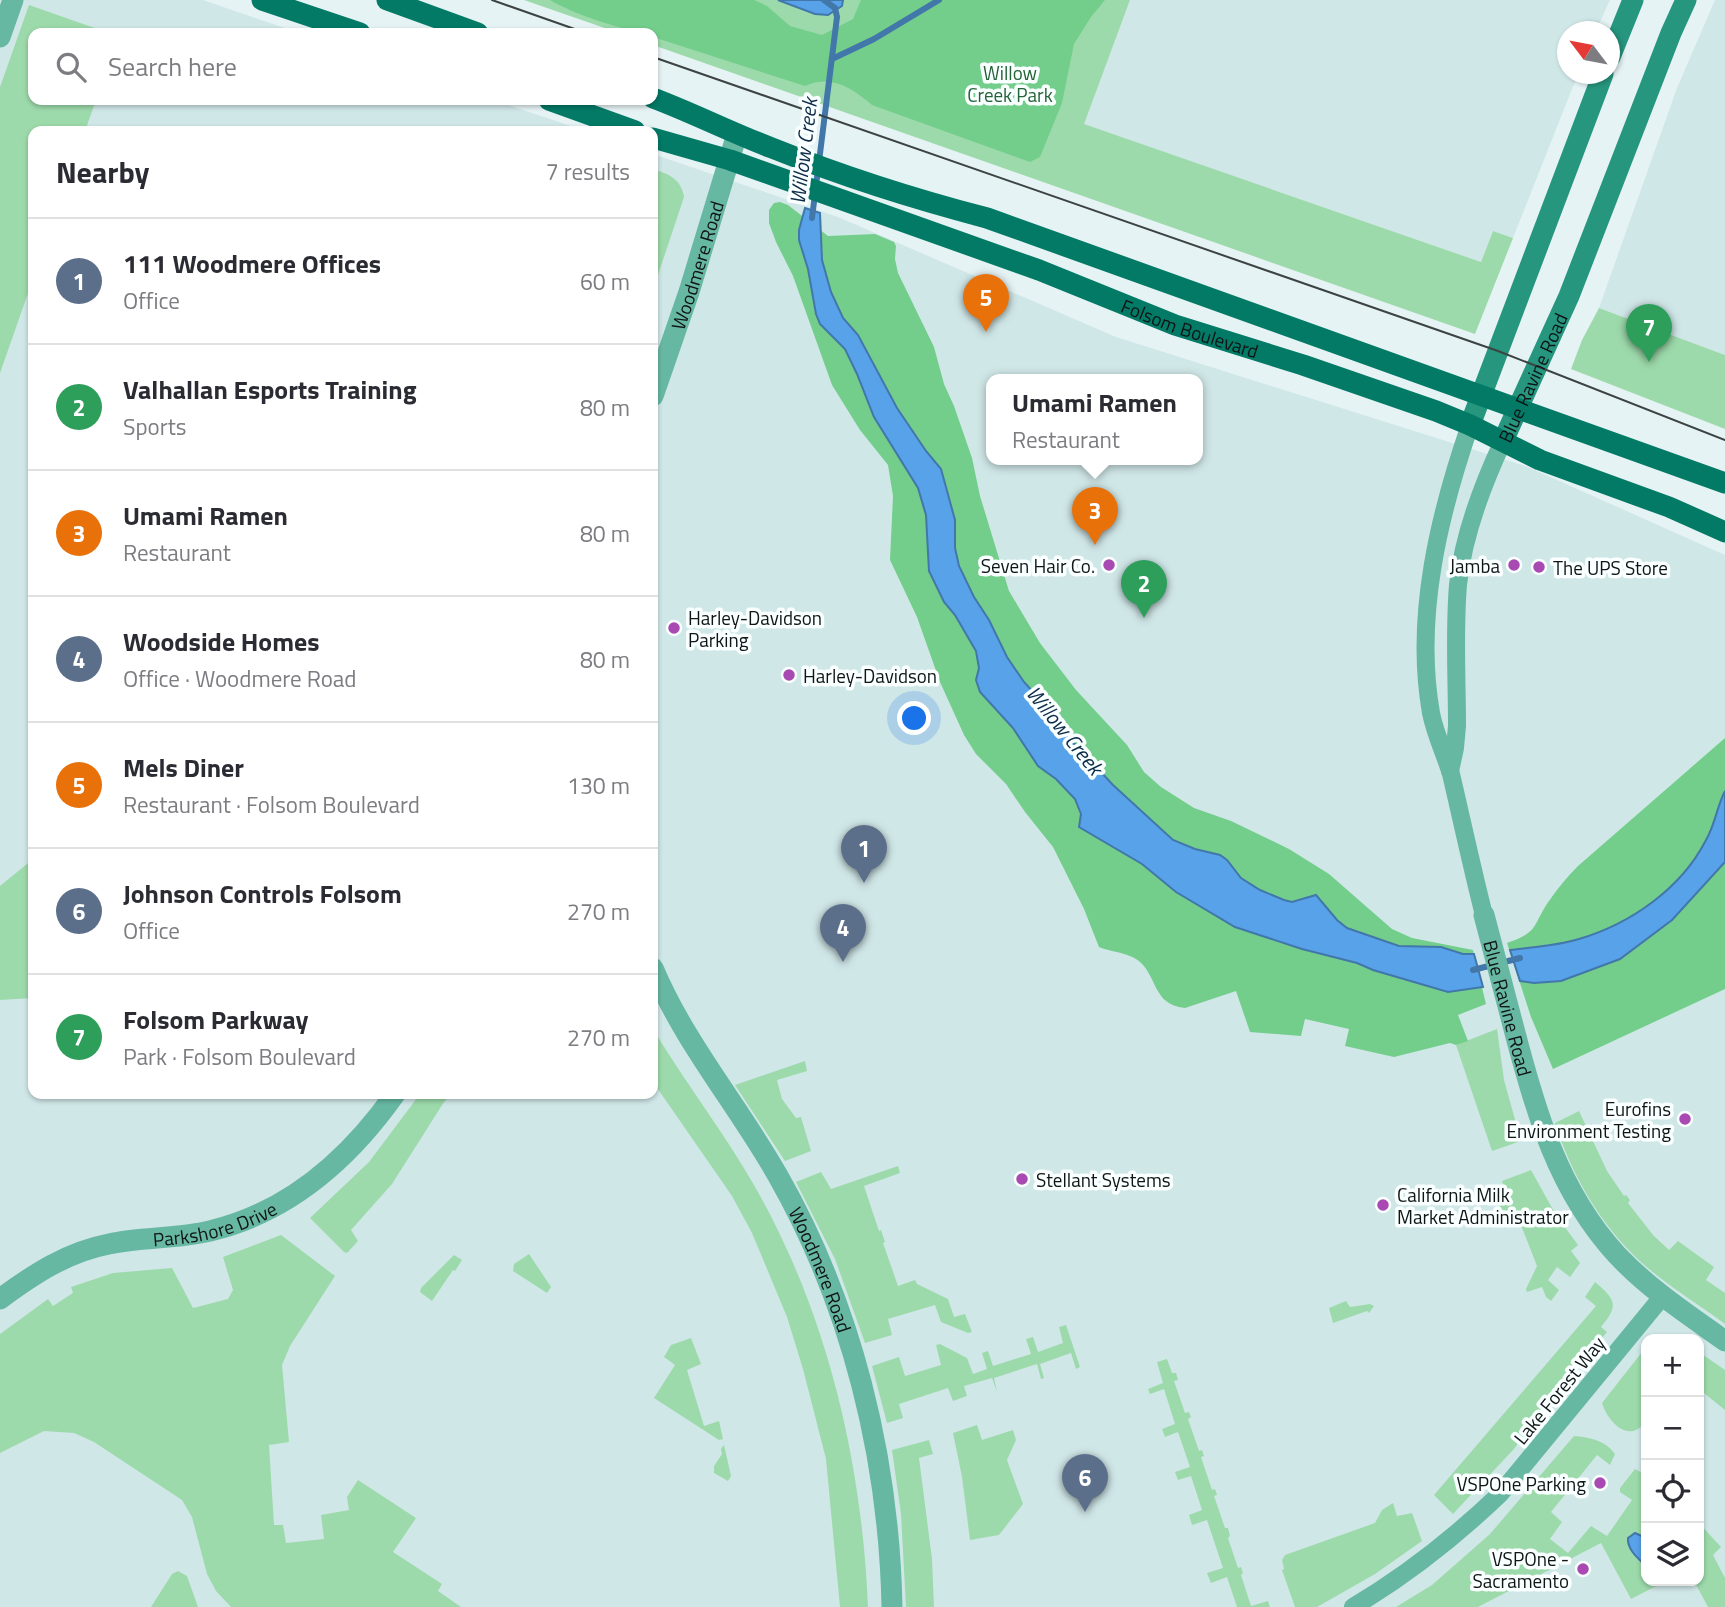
<!DOCTYPE html>
<html lang="en">
<head>
<meta charset="utf-8">
<style>
  body { margin:0; font-family:"Titillium Web",sans-serif; background:#f7f7f7; color:#2b2b33 }
  .controls { position:absolute; right:21px; bottom:21px; display:grid; overflow:hidden; border-radius:14px; box-shadow:0 2px 5px #0004 }
  .controls button { width:63px; height:63px; display:grid; place-items:center; padding:0; border:0; border-bottom:2px solid #e1e1e2; background:#fff; color:#2b2b33; font:35px sans-serif }
  .compass { position:absolute; left:1557px; top:21px; width:63px; height:63px; border-radius:50%; background:#fff; box-shadow:0 2px 5px #0004; rotate:302deg }
  .you { position:absolute; left:915px; top:719px; width:24px; height:24px; margin:-18px; border:5px solid #fff; border-radius:50%; background:#1a73e8; box-shadow:0 0 0 10px #1a73e833 }
  .badge { display:grid; place-items:center; width:46px; height:46px; border-radius:50%; background:#a94ab3; color:#fff; font-size:23px; font-weight:700 }
  .pin { position:absolute; translate:-50% -58px; filter:drop-shadow(0 2px 4px #0008) }
  .pin::after { content:''; position:absolute; top:37px; width:24px; height:21px; background:inherit; clip-path:polygon(0 0,100% 0,50% 100%) }
  .popup { position:absolute; left:986px; top:374px; width:217px; height:91px; box-sizing:border-box; display:grid; place-content:center; border-radius:14px; background:#fff; filter:drop-shadow(0 2px 5px #0005); font-size:23px; white-space:nowrap; color:#7c7c81 }
  .popup b { font-size:26px; color:#2b2b33 }
  .popup::after { content:''; position:absolute; left:50%; top:100%; margin-left:-14px; border:14px solid transparent; border-top-color:#fff }
  .list { margin:0; padding:0; list-style:none }
  h2 { display:flex; justify-content:space-between; align-items:center; height:91px; margin:0; padding:0 28px; font-size:30px }
  h2 small { font-size:23px; font-weight:400; color:#7c7c81 }
  .list li { display:grid; grid-template-columns:46px 1fr auto; gap:21px; align-items:center; box-sizing:border-box; height:126px; padding:0 28px; border-top:2px solid #e1e1e2 }
  .list b { display:block; font-size:26px; white-space:nowrap }
  .list p { margin:0; font-size:23px; white-space:nowrap; color:#7c7c81 }
  .list em { font-size:23px; font-style:normal; color:#7c7c81 }
  .icon { flex:none; width:38px; height:38px; fill:none; stroke:currentColor; stroke-width:2; stroke-linecap:round; stroke-linejoin:round }
  .map { position:relative; flex:none; width:1725px; height:1607px; overflow:hidden }
  .search { position:absolute; background:#fff; box-shadow:0 2px 5px #0004; left:28px; top:28px; width:630px; height:77px; display:flex; align-items:center; gap:18px; box-sizing:border-box; padding:0 24px; border-radius:14px; color:#7c7c81; font-size:26px }
  .panel { position:absolute; background:#fff; box-shadow:0 2px 5px #0004; left:28px; top:126px; width:630px; height:973px; border-radius:14px }
  .map>svg:first-child { display:block }
  .built { fill:#d0e7e8; fill-rule:evenodd }
  .green { fill:#9ddaab }
  .forest { fill:#73ce8b }
  .water { fill:#58a2ea; stroke:#4277aa; stroke-width:2 }
  .lines { fill:none; stroke-linecap:round; stroke-linejoin:round }
  .stream { stroke:#4277aa; stroke-width:6 }
  .minor { stroke:#67b8a3; stroke-width:18 }
  .tertiary { stroke:#67b8a3; stroke-width:21 }
  .secondary { stroke:#26967f; stroke-width:21 }
  .primary { stroke:#027a66; stroke-width:21 }
  .tram { stroke:#3c4343; stroke-width:2 }
  .poi-dot { fill:#a94ab3; stroke:#faffff; stroke-width:2.5 }
  .labels { text-anchor:middle; dominant-baseline:central; stroke-width:7; stroke-linejoin:round; paint-order:stroke }
  .park-label { font-size:19px; fill:#246337; stroke:#faffff }
  .street-label { font-size:19px; fill:#0f1414; stroke:#faffff }
  .poi-label { font-size:19px; fill:#0f1414; stroke:#faffff; text-anchor:end }
  .water-label { font-size:21px; font-style:italic; fill:#0c2b48; stroke:#faffff }
</style>
</head>
<body>
<div class="map">
<svg width="1725" height="1607" viewBox="0 0 1725 1607">
  <rect width="100%" height="100%" fill="#e6f3f4"/>
  <g class="built">
    <path d="M0,0H203L299,33H33V100H493L586,131H33V1094H653V154L838,217L1116,337L1528,467L1725,555V1607H0ZM992,379H1198V459H992ZM1646,1339H1699V1581H1646Z"/>
    <polygon points="1130,0 1610,0 1596,31 1568,32 1568,74 1578,74 1513,238 1493,231 1481,262 1083,124"/>
    <polygon points="1715,0 1725,0 1725,355 1599,308 1677,88"/>
  </g>
  <g class="green">
    <polygon points="524,0 1130,0 1084,124 1481,262 1493,231 1513,238 1475,334 653,45 653,33 619,33"/>
    <polygon points="29,5 109,33 33,33 33,100 96,100 85,131 33,131 33,279 0,373 0,87"/>
    <path d="M653,169C669,174 681,179 684,197L653,290Z"/>
    <polygon points="1599,308 1725,355 1725,429 1571,369 1582,340"/>
    <polygon points="33,859 33,998 0,1000 0,886"/>
    <path d="M653,1029C685,1082 723,1131 754,1185C827,1312 862,1461 868,1607H840L826,1459L803,1369L787,1317L752,1233L732,1196L653,1082Z"/>
    <polygon points="1497,1029 1504,1080 1521,1141 1492,1151 1456,1045"/>
    <polygon points="805,1061 807,1071 777,1080 782,1099 796,1118 801,1117 811,1151 785,1161 735,1085"/>
    <polygon points="420,1094 452,1094 444,1102 392,1184 351,1230 358,1241 347,1253 344,1252 310,1218 369,1162"/>
    <path d="M1579,1111L1607,1171L1624,1196L1626,1195L1630,1200L1628,1203L1653,1235L1669,1250L1678,1241L1714,1267L1706,1280L1725,1293V1324C1698,1304 1668,1286 1642,1263C1601,1226 1572,1176 1555,1123Z"/>
    <polygon points="898,1166 900,1173 864,1186 879,1231 881,1230 885,1242 883,1243 898,1286 915,1280 917,1284 948,1299 954,1317 965,1314 972,1332 968,1333 941,1322 935,1305 888,1319 892,1335 865,1343 835,1259 796,1182 821,1172 831,1189"/>
    <polygon points="1531,1170 1556,1215 1578,1245 1571,1251 1580,1263 1570,1277 1557,1267 1548,1280 1559,1290 1551,1301 1546,1297 1542,1287 1527,1292 1526,1289 1537,1266 1517,1215 1501,1209 1496,1194 1505,1191 1502,1181"/>
    <polygon points="281,1235 335,1276 290,1346 282,1365 289,1442 269,1445 274,1525 283,1525 286,1543 324,1539 321,1515 349,1510 347,1497 358,1480 416,1518 393,1552 442,1584 438,1591 461,1607 231,1607 216,1591 207,1574 192,1517 182,1500 94,1442 74,1433 44,1431 0,1453 0,1334 48,1299 53,1306 73,1293 71,1287 113,1273 172,1268 193,1308 228,1299 233,1290 223,1257"/>
    <polygon points="529,1254 551,1287 547,1293 513,1271 514,1264"/>
    <polygon points="454,1255 462,1260 455,1271 453,1270 432,1301 420,1292 421,1288"/>
    <path d="M1595,1282C1616,1300 1619,1305 1601,1327L1607,1332L1513,1450L1453,1514L1434,1495L1596,1306L1585,1297Z"/>
    <polygon points="1346,1301 1350,1307 1370,1304 1374,1306 1369,1313 1367,1311 1333,1323 1329,1308"/>
    <polygon points="1066,1325 1080,1367 1076,1369 1071,1353 1040,1364 1044,1378 1041,1379 1037,1364 994,1378 997,1392 992,1378 964,1386 967,1396 953,1401 948,1388 899,1404 903,1418 887,1423 872,1366 899,1357 905,1376 941,1365 936,1345 940,1344 967,1358 973,1374 987,1369 982,1353 988,1351 993,1366 1031,1354 1026,1339 1033,1337 1038,1352 1063,1343 1059,1327"/>
    <polygon points="691,1338 701,1364 687,1370 704,1426 719,1421 723,1439 719,1440 654,1398 675,1365 664,1357 671,1345"/>
    <path d="M1646,1347V1421C1629,1445 1608,1422 1602,1403Z"/>
    <polygon points="1699,1352 1725,1370 1725,1410 1699,1389"/>
    <polygon points="1167,1359 1172,1373 1176,1373 1178,1380 1174,1381 1185,1413 1189,1412 1191,1417 1188,1419 1199,1451 1202,1450 1204,1456 1201,1457 1212,1490 1215,1489 1217,1495 1214,1496 1225,1528 1228,1528 1230,1536 1228,1538 1238,1568 1241,1567 1243,1573 1241,1575 1251,1606 1268,1601 1270,1607 1237,1607 1227,1577 1211,1583 1207,1573 1223,1568 1207,1520 1192,1525 1189,1515 1202,1510 1191,1476 1178,1480 1175,1472 1190,1467 1178,1432 1165,1437 1162,1429 1175,1424 1164,1389 1150,1394 1148,1389 1163,1383 1157,1362"/>
    <polygon points="977,1425 982,1440 1013,1430 1016,1440 1007,1460 1023,1504 999,1535 970,1540 962,1477 953,1433"/>
    <path d="M1574,1436C1590,1437 1606,1441 1615,1454L1610,1465L1597,1455L1551,1512L1562,1522L1550,1539L1568,1553L1591,1526L1607,1536L1632,1500L1620,1492V1488L1635,1469L1646,1475V1485L1641,1493L1646,1497V1581H1666L1631,1599L1601,1543L1478,1607H1396L1432,1585L1490,1534Z"/>
    <polygon points="929,1440 933,1454 919,1458 932,1559 934,1607 906,1607 901,1514 892,1450"/>
    <polygon points="724,1445 731,1476 728,1481 714,1473 714,1466 722,1454 721,1449"/>
    <polygon points="1393,1503 1397,1516 1412,1513 1422,1541 1375,1574 1317,1607 1295,1607 1282,1570 1284,1569 1282,1560 1285,1555 1375,1523 1382,1510"/>
    <polygon points="1699,1523 1721,1547 1713,1555 1725,1578 1725,1607 1708,1607 1694,1581 1699,1581"/>
    <polygon points="178,1571 187,1576 198,1607 151,1607 172,1574"/>
  </g>
  <g class="forest">
    <path d="M550,0H754L767,6L790,26L822,35L853,19L861,0H1105L1091,17L1074,44L1062,103L1040,157L1030,162L872,105C852,88 831,74 805,86L653,37V33C628,33 571,13 550,0Z"/>
    <path d="M780,202L788,205L828,236L875,234L894,242L896,246L895,259L898,273L934,347L944,384L954,406L972,458L980,496L1009,591L1040,643L1076,690L1127,745L1144,772L1161,787L1194,808L1231,821L1289,849L1329,874L1392,929L1412,938L1473,950L1486,1004L1458,1015L1468,1041L1456,1045L1450,1043L1394,1057L1345,1046L1349,1029L1305,1019L1301,1036L1250,1032L1236,991L1185,1008C1151,1005 1158,973 1136,959C1125,952 1111,952 1099,947L1084,909L1053,847L1025,812L1006,784L976,754L964,735L940,682L917,617L890,560L893,496L888,465L860,430L832,385L793,276L776,242L769,223V210L774,203Z"/>
    <path d="M1725,738V989L1553,1069L1531,1017L1507,943C1540,932 1532,925 1549,901C1558,888 1567,877 1578,866Z"/>
  </g>
  <g class="water">
    <polygon points="778,0 843,0 842,6 828,15 815,14"/>
    <polygon points="805,208 820,213 822,260 831,292 843,318 858,335 897,408 926,451 941,469 955,520 955,548 959,566 974,597 989,620 1007,657 1024,682 1047,707 1071,740 1113,785 1173,840 1195,849 1220,855 1227,860 1241,878 1260,890 1284,900 1292,902 1316,895 1337,920 1347,928 1399,946 1441,947 1463,954 1474,954 1483,987 1448,992 1373,970 1357,963 1302,949 1235,927 1176,892 1142,864 1079,827 1081,814 1075,799 1056,779 1038,766 1013,728 980,692 976,680 979,668 976,651 955,615 944,602 929,571 926,515 918,488 874,417 857,374 845,349 820,324 816,314 808,269 799,240 799,230"/>
    <path d="M1725,791V862L1672,920L1620,959L1561,981L1534,983L1520,981L1510,950C1533,947 1556,946 1579,939C1630,924 1681,889 1706,840C1715,825 1717,806 1725,791Z"/>
    <path d="M1635,1533L1646,1538V1566C1639,1559 1627,1550 1628,1538Z"/>
  </g>
  <g class="lines">
    <g class="stream">
      <polyline points="832,59 874,39 939,0"/>
      <polyline points="812,218 837,17 835,8 824,0"/>
      <polyline points="1473,970 1520,958"/>
    </g>
    <g class="minor">
      <path d="M1470,425C1439,515 1414,617 1431,713C1435,734 1445,754 1451,774C1462,821 1472,868 1484,915"/>
      <path d="M1450,771L1455,748L1457,726C1457,679 1454,632 1458,585C1463,535 1482,486 1503,441"/>
      <path d="M1353,1607C1407,1575 1454,1538 1500,1494L1662,1297"/>
    </g>
    <g class="tertiary">
      <polyline points="0,37 13,0"/>
      <path id="s1" d="M653,396L689,292L737,134"/>
      <path id="s2" d="M1484,915C1494,953 1504,991 1514,1029C1535,1110 1558,1191 1617,1255C1649,1289 1687,1314 1725,1341"/>
      <path id="s3" d="M653,968C685,1044 738,1105 778,1176C852,1306 889,1458 892,1607"/>
      <path id="s4" d="M0,1299C34,1274 67,1252 109,1244C142,1237 177,1239 210,1231C290,1212 349,1159 395,1094"/>
    </g>
    <g class="secondary">
      <polyline points="1610,57 1633,0"/>
      <polyline points="1470,425 1603,74"/>
      <path id="s5" d="M1503,441L1569,296L1671,33L1686,0"/>
    </g>
    <g class="primary">
      <polyline points="262,0 360,33"/>
      <polyline points="387,0 478,33"/>
      <path d="M653,98C693,113 732,133 772,148C842,176 914,199 987,218L1725,483"/>
      <polyline points="549,100 635,131"/>
      <path id="s6" d="M653,138L730,160L1039,270L1175,325L1303,365L1436,411L1470,425L1540,460L1669,507L1725,532"/>
    </g>
    <g class="tram">
      <polyline points="492,0 586,33"/>
      <polyline points="653,57 1498,351 1725,440"/>
    </g>
  </g>
  <g class="poi-dot">
    <circle cx="1109" cy="565" r="7"/>
    <circle cx="1514" cy="565" r="7"/>
    <circle cx="1539" cy="567" r="7"/>
    <circle cx="674" cy="628" r="7"/>
    <circle cx="789" cy="675" r="7"/>
    <circle cx="1685" cy="1119" r="7"/>
    <circle cx="1022" cy="1179" r="7"/>
    <circle cx="1383" cy="1205" r="7"/>
    <circle cx="1600" cy="1483" r="7"/>
    <circle cx="1583" cy="1569" r="7"/>
  </g>
  <g class="labels">
    <g class="park-label">
      <text x="1010" y="72">Willow<tspan x="1010" dy="22">Creek Park</tspan></text>
    </g>
    <g class="street-label">
      <text stroke="none"><textPath href="#s1" startOffset="138">Woodmere Road</textPath></text>
      <text stroke="none"><textPath href="#s6" startOffset="570">Folsom Boulevard</textPath></text>
      <text stroke="none"><textPath href="#s5" startOffset="70">Blue Ravine Road</textPath></text>
      <text stroke="none"><textPath href="#s2" startOffset="96">Blue Ravine Road</textPath></text>
      <text stroke="none"><textPath href="#s4" startOffset="231">Parkshore Drive</textPath></text>
      <text stroke="none"><textPath href="#s3" startOffset="346">Woodmere Road</textPath></text>
      <text transform="translate(1559 1390) rotate(-51)">Lake Forest Way</text>
    </g>
    <g class="poi-label">
      <text x="1095" y="565">Seven Hair Co.</text>
      <text x="1500" y="565">Jamba</text>
      <text x="1553" y="567" text-anchor="start">The UPS Store</text>
      <text x="688" y="617" text-anchor="start">Harley-Davidson<tspan x="688" dy="22">Parking</tspan></text>
      <text x="803" y="675" text-anchor="start">Harley-Davidson</text>
      <text x="1671" y="1108">Eurofins<tspan x="1671" dy="22">Environment Testing</tspan></text>
      <text x="1036" y="1179" text-anchor="start">Stellant Systems</text>
      <text x="1397" y="1194" text-anchor="start">California Milk<tspan x="1397" dy="22">Market Administrator</tspan></text>
      <text x="1586" y="1483">VSPOne Parking</text>
      <text x="1569" y="1558">VSPOne -<tspan x="1569" dy="22">Sacramento</tspan></text>
    </g>
    <g class="water-label">
      <text transform="translate(803 151) rotate(-83)">Willow Creek</text>
      <text transform="translate(1065 730) rotate(51)">Willow Creek</text>
    </g>
  </g>
</svg>
<div class="controls">
<button>+</button>
<button>−</button>
<button><svg class="icon" aria-label="locate" viewBox="0 0 24 24"><circle cx="12" cy="12" r="6"/><path d="M12 2v4M12 18v4M2 12h4M18 12h4"/></svg></button>
<button><svg class="icon" aria-label="layers" viewBox="0 0 24 24"><path d="M12 4l9 5-9 5-9-5zM3 14l9 5 9-5"/></svg></button>
</div>
<svg class="compass" viewBox="-18 -18 36 36"><path d="M0-13l5 13h-10z" fill="#e53935"/><path d="M0 13l5-13h-10z" fill="#7c7c81"/></svg>
<div class="you"></div>
<div class="pin badge" style="left:864px;top:883px;background:#5c6f8a">1</div>
<div class="pin badge" style="left:1144px;top:618px;background:#2e9e5b">2</div>
<div class="pin badge" style="left:1095px;top:545px;background:#e8710a">3</div>
<div class="popup"><b>Umami Ramen</b>Restaurant</div>
<div class="pin badge" style="left:843px;top:962px;background:#5c6f8a">4</div>
<div class="pin badge" style="left:986px;top:332px;background:#e8710a">5</div>
<div class="pin badge" style="left:1085px;top:1512px;background:#5c6f8a">6</div>
<div class="pin badge" style="left:1649px;top:362px;background:#2e9e5b">7</div>
<div class="search"><svg class="icon" aria-label="search" viewBox="0 0 24 24"><circle cx="10" cy="10" r="6"/><path d="M15 15l6 6"/></svg>Search here</div>
<section class="panel">
<h2>Nearby<small>7 results</small></h2>
<ul class="list">
<li><span class="badge" style="background:#5c6f8a">1</span><div><b>111 Woodmere Offices</b><p>Office</p></div><em>60 m</em></li>
<li><span class="badge" style="background:#2e9e5b">2</span><div><b>Valhallan Esports Training</b><p>Sports</p></div><em>80 m</em></li>
<li><span class="badge" style="background:#e8710a">3</span><div><b>Umami Ramen</b><p>Restaurant</p></div><em>80 m</em></li>
<li><span class="badge" style="background:#5c6f8a">4</span><div><b>Woodside Homes</b><p>Office · Woodmere Road</p></div><em>80 m</em></li>
<li><span class="badge" style="background:#e8710a">5</span><div><b>Mels Diner</b><p>Restaurant · Folsom Boulevard</p></div><em>130 m</em></li>
<li><span class="badge" style="background:#5c6f8a">6</span><div><b>Johnson Controls Folsom</b><p>Office</p></div><em>270 m</em></li>
<li><span class="badge" style="background:#2e9e5b">7</span><div><b>Folsom Parkway</b><p>Park · Folsom Boulevard</p></div><em>270 m</em></li>
</ul>
</section>
</div>
</body>
</html>
